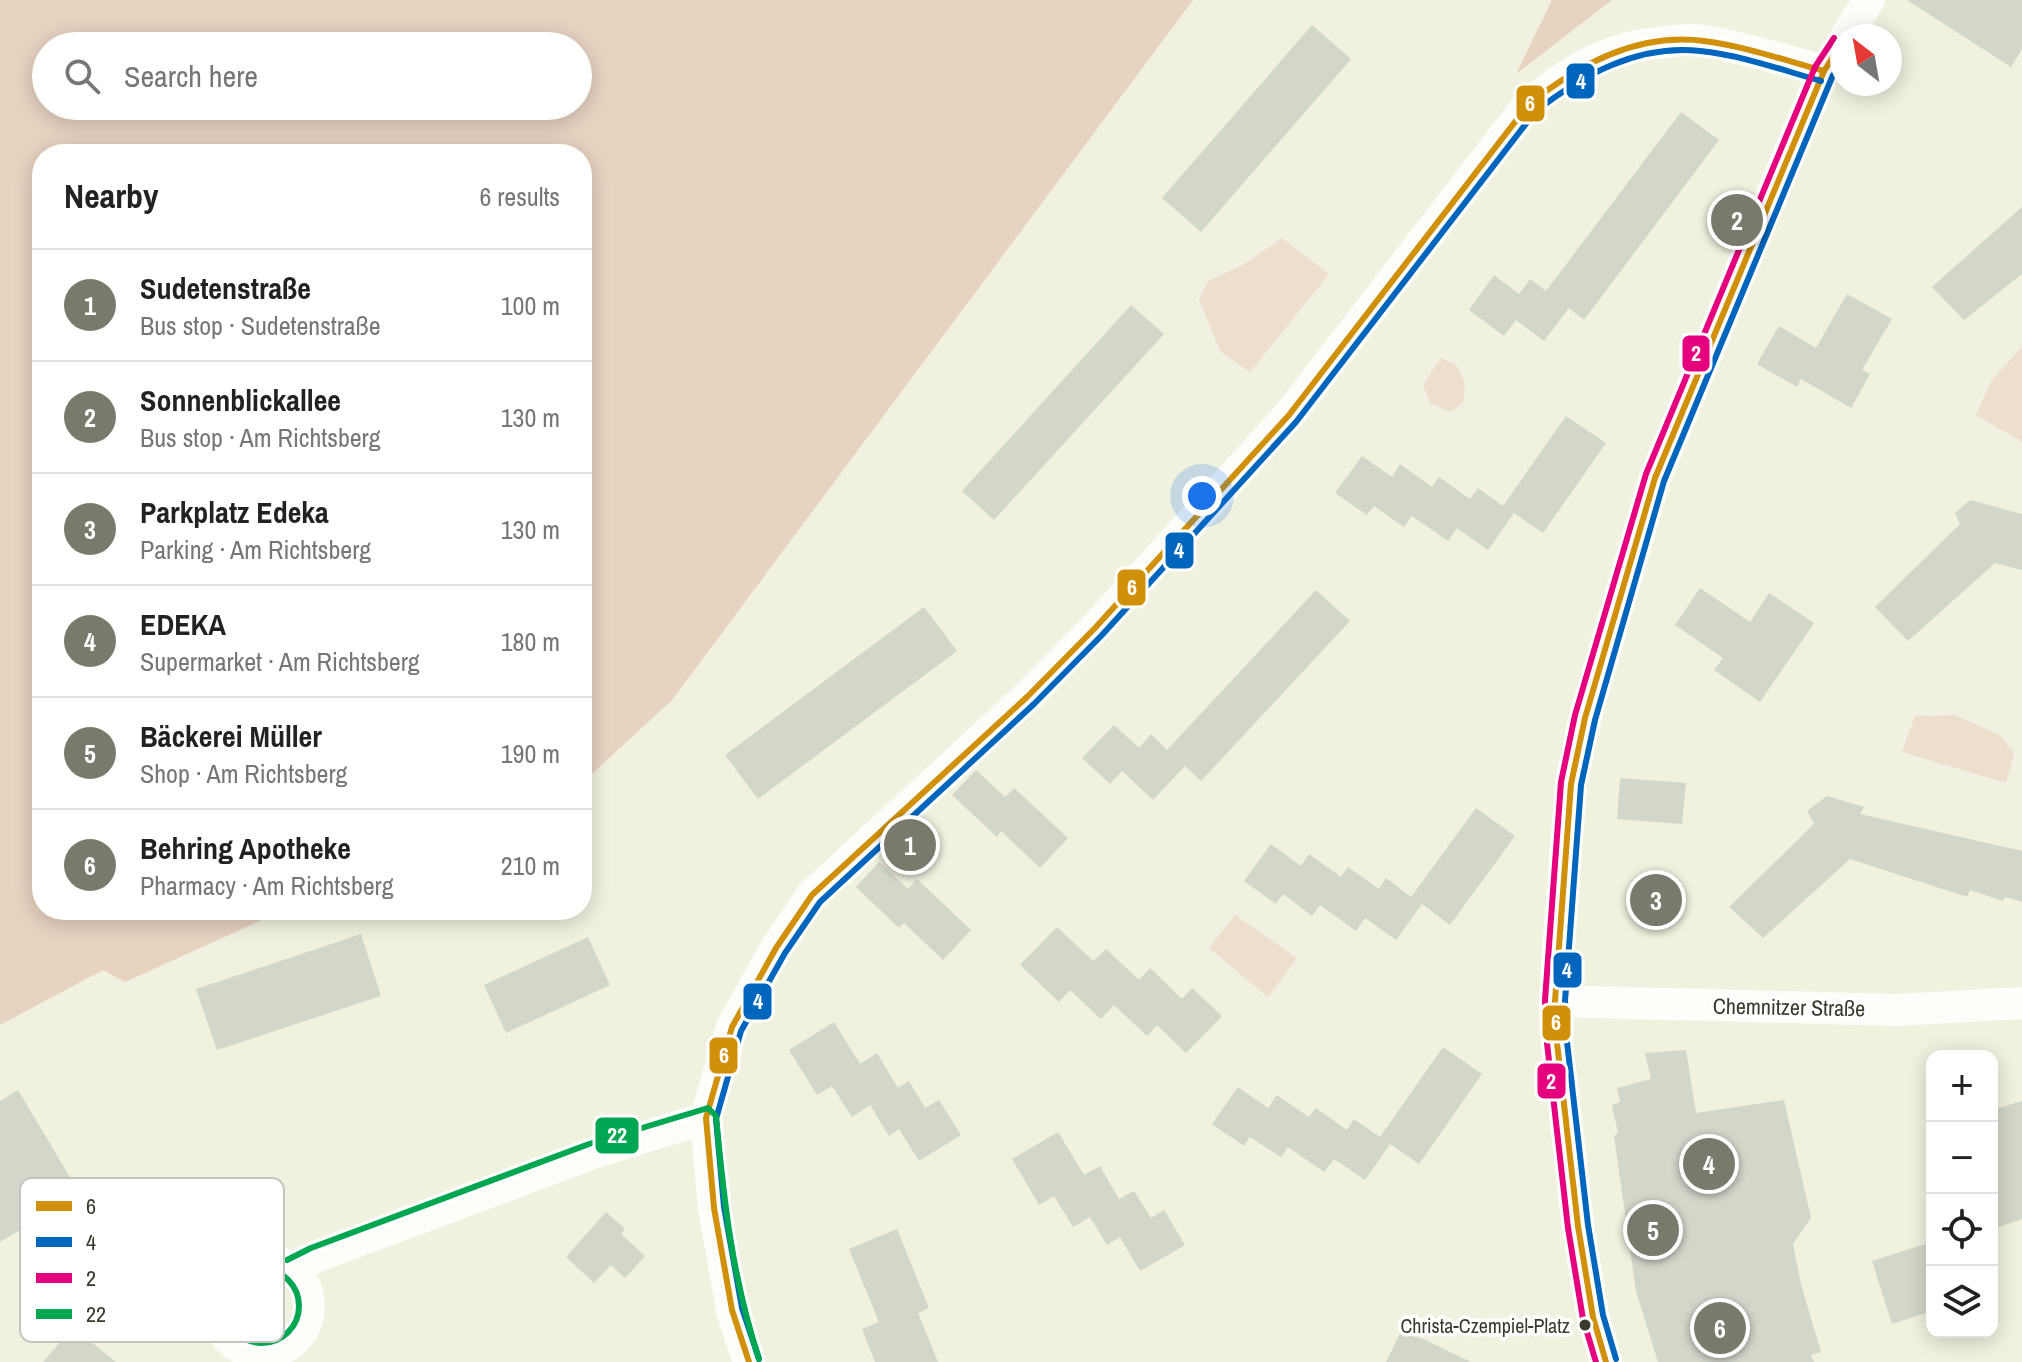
<!DOCTYPE html>
<html lang="en">
<head>
<meta charset="utf-8">
<style>
  body { margin:0; font-family:"Archivo Narrow",sans-serif; background:#f6f6f6; color:#222 }
  .controls { position:absolute; right:24px; bottom:24px; display:grid; overflow:hidden; border-radius:16px; box-shadow:0 4px 20px #0003 }
  .controls button { width:72px; height:72px; display:grid; place-items:center; padding:0; border:0; border-bottom:2px solid #e0e0e0; background:#fff; color:#222; font:40px sans-serif }
  .compass { position:absolute; left:1830px; top:24px; width:72px; height:72px; border-radius:50%; background:#fff; box-shadow:0 4px 20px #0003; rotate:329deg }
  .you { position:absolute; left:1202px; top:496px; width:28px; height:28px; margin:-20px; border:6px solid #fff; border-radius:50%; background:#1a73e8; box-shadow:0 0 0 12px #1a73e833 }
  .badge { display:grid; place-items:center; width:52px; height:52px; border-radius:50%; background:#787a6b; color:#fff; font-size:26px; font-weight:700 }
  .pin { position:absolute; translate:-50% -50%; border:4px solid #fff; box-shadow:0 2px 8px #0006 }
  .list { margin:0; padding:0; list-style:none }
  h2 { display:flex; justify-content:space-between; align-items:center; height:104px; margin:0; padding:0 32px; font-size:34px }
  h2 small { font-size:26px; font-weight:400; color:#767676 }
  .list li { display:grid; grid-template-columns:52px 1fr auto; gap:24px; align-items:center; box-sizing:border-box; height:112px; padding:0 32px; border-top:2px solid #e0e0e0 }
  .list b { display:block; font-size:30px; white-space:nowrap }
  .list p { margin:0; font-size:26px; white-space:nowrap; color:#767676 }
  .list em { font-size:26px; font-style:normal; color:#767676 }
  .icon { flex:none; width:44px; height:44px; fill:none; stroke:currentColor; stroke-width:2; stroke-linecap:round; stroke-linejoin:round }
  .map { position:relative; flex:none; width:2022px; height:1362px; overflow:hidden }
  .search { position:absolute; background:#fff; box-shadow:0 4px 20px #0003; left:32px; top:32px; width:560px; height:88px; display:flex; align-items:center; gap:20px; box-sizing:border-box; padding:0 28px; border-radius:44px; color:#767676; font-size:30px }
  .panel { position:absolute; background:#fff; box-shadow:0 4px 20px #0003; left:32px; top:144px; width:560px; height:776px; border-radius:32px }
  .map>svg:first-child { display:block }
  .green { fill:#eddece }
  .forest { fill:#e8d2c0; fill-rule:evenodd }
  .building { fill:#d2d7ca }
  .lines { fill:none; stroke-linecap:round; stroke-linejoin:round }
  .minor { stroke:#fdfdfa; stroke-width:32 }
  .bus-1-casing { stroke:#fff; stroke-width:12 }
  .bus-2-casing { stroke:#fff; stroke-width:12 }
  .bus-3-casing { stroke:#fff; stroke-width:12 }
  .bus-4-casing { stroke:#fff; stroke-width:12 }
  .bus-1 { stroke:#d19009; stroke-width:6 }
  .bus-2 { stroke:#0065bd; stroke-width:6 }
  .bus-3 { stroke:#e5007d; stroke-width:6 }
  .bus-4 { stroke:#00a651; stroke-width:6 }
  .bus-dot { fill:#383a2c; stroke:#fff; stroke-width:3 }
  .labels { text-anchor:middle; dominant-baseline:central; stroke-width:7; stroke-linejoin:round; paint-order:stroke }
  .bus-label { font-size:20px; fill:#383a2c; stroke:#fff; text-anchor:end }
  .street-label { font-size:22px; fill:#383a2c; stroke:#fff }
  .key { fill:#fff; stroke:#c3c4c0; stroke-width:2 }
  .key-label { font-size:22px; fill:#383a2c }
  .line-badge { stroke:#fff; stroke-width:3 }
  .badge-label { font-size:22px; text-anchor:middle; font-weight:bold; fill:#fff }
</style>
</head>
<body>
<div class="map">
<svg width="2022" height="1362" viewBox="0 0 2022 1362">
  <rect width="100%" height="100%" fill="#f0f1df"/>
  <g class="green">
    <polygon points="1282,238 1329,274 1250,372 1221,352 1199,300 1208,281 1243,265"/>
    <polygon points="2022,347 2022,442 1976,415 1992,380"/>
    <polygon points="1441,358 1456,365 1465,383 1463,403 1450,412 1430,403 1423,385"/>
    <polygon points="1955,715 1999,735 2014,753 2006,783 1902,752 1915,716"/>
    <polygon points="1235,915 1297,958 1268,997 1209,948"/>
  </g>
  <g class="forest">
    <path d="M0,0H1193L672,700L582,783V154H42V910H284L125,982L103,970L0,1025ZM578,46V106H46V46Z"/>
    <polygon points="1552,0 1612,0 1516,74"/>
  </g>
  <g class="building">
    <polygon points="1907,0 2022,0 2022,49 2011,67"/>
    <polygon points="1312,25 1351,59 1201,232 1162,198"/>
    <polygon points="1681,112 1719,140 1584,320 1569,308 1544,341 1516,320 1504,336 1469,310 1494,275 1519,294 1530,279 1546,291"/>
    <polygon points="2022,207 2022,274 1964,320 1932,287"/>
    <polygon points="1847,294 1892,319 1862,370 1870,374 1851,408 1801,379 1797,387 1757,364 1779,326 1816,348"/>
    <polygon points="1131,305 1164,334 994,520 962,491"/>
    <polygon points="1566,416 1606,443 1543,533 1514,513 1488,550 1457,528 1448,541 1412,516 1404,527 1374,506 1367,515 1335,493 1362,456 1392,477 1400,464 1432,487 1439,477 1470,499 1478,488 1503,506"/>
    <polygon points="1970,500 2022,514 2022,570 1995,563 1908,641 1875,607 1960,524 1955,513"/>
    <polygon points="1700,588 1750,622 1769,593 1814,623 1760,702 1714,670 1723,658 1675,625"/>
    <polygon points="1316,590 1350,621 1201,781 1185,766 1153,800 1122,771 1110,784 1082,758 1114,725 1139,748 1151,734 1167,750"/>
    <polygon points="924,607 957,651 758,799 725,755"/>
    <polygon points="976,770 1005,797 1014,788 1068,838 1040,868 1001,831 997,837 952,795"/>
    <polygon points="1620,778 1686,783 1682,824 1617,819"/>
    <polygon points="1827,796 1864,807 1860,814 2022,851 2022,902 2005,897 2003,901 1970,890 1967,897 1850,859 1763,938 1729,907 1814,824 1807,811"/>
    <polygon points="1476,808 1515,836 1450,925 1422,904 1396,940 1365,918 1356,931 1320,905 1312,916 1283,894 1276,904 1244,881 1271,844 1301,866 1309,854 1341,877 1348,867 1379,889 1386,878 1411,897"/>
    <polygon points="879,862 908,889 917,879 971,930 943,960 904,923 899,928 856,887"/>
    <polygon points="1057,927 1093,961 1106,949 1139,980 1150,968 1182,999 1192,988 1222,1016 1186,1053 1157,1025 1147,1036 1114,1005 1101,1019 1070,990 1059,1002 1020,965"/>
    <polygon points="361,934 381,996 217,1050 196,989"/>
    <polygon points="588,937 610,985 506,1033 484,985"/>
    <polygon points="834,1022 860,1064 877,1053 898,1088 909,1081 925,1108 939,1100 961,1135 919,1161 899,1129 889,1136 870,1105 852,1117 832,1086 817,1095 789,1050"/>
    <polygon points="1443,1047 1482,1074 1419,1164 1390,1144 1365,1180 1334,1159 1324,1172 1288,1147 1281,1157 1250,1137 1244,1146 1212,1124 1238,1087 1268,1108 1277,1095 1309,1117 1316,1108 1347,1130 1354,1119 1380,1137"/>
    <polygon points="1686,1050 1696,1113 1784,1100 1811,1218 1793,1244 1801,1284 1821,1352 1811,1355 1814,1362 1658,1362 1636,1291 1614,1136 1618,1133 1612,1105 1620,1102 1617,1088 1651,1079 1645,1053"/>
    <polygon points="18,1090 80,1194 0,1242 0,1101"/>
    <polygon points="2022,1101 2022,1219 1992,1229 1992,1110"/>
    <polygon points="1058,1132 1084,1175 1100,1166 1119,1199 1134,1191 1151,1218 1164,1210 1185,1245 1140,1271 1120,1237 1107,1245 1090,1217 1073,1227 1054,1196 1039,1205 1012,1159"/>
    <polygon points="606,1212 625,1229 621,1234 645,1256 625,1278 611,1265 594,1283 566,1257"/>
    <polygon points="897,1229 929,1308 918,1313 938,1362 875,1362 862,1329 879,1322 849,1249"/>
    <polygon points="1932,1242 1932,1311 1892,1324 1872,1261"/>
    <polygon points="73,1327 116,1362 43,1362"/>
    <polygon points="1402,1329 1471,1362 1386,1362"/>
  </g>
  <g class="lines">
    <g class="minor">
      <polyline points="1846,36 1869,0"/>
      <polyline points="1555,1001 1897,1010 2022,1003"/>
      <circle cx="262" cy="1306" r="47"/>
      <polyline points="292,1269 315,1257 593,1153 706,1118"/>
      <path d="M749,1362L732,1310L714,1208L706,1118L732,1027L776,948L812,895L1027,697L1095,628L1289,415L1528,105C1573,68 1607,47 1666,42C1680,40 1696,39 1710,42C1748,49 1786,61 1824,71"/>
      <polyline points="1606,1362 1593,1317 1578,1226 1557,1043 1555,1001 1558,949 1571,784 1585,718 1655,478 1792,146 1824,71 1842,43"/>
    </g>
    <defs>
      <g id="bus-1">
        <path d="M749,1362L732,1310L714,1208L706,1118L732,1027L776,948L812,895L1027,697L1095,628L1289,415L1528,105C1578,65 1637,32 1704,41C1744,46 1784,60 1824,71"/>
        <polyline points="1606,1362 1593,1317 1578,1226 1557,1043 1555,1001 1571,784 1585,718 1655,478 1824,71 1842,43"/>
      </g>
      <g id="bus-2">
        <path d="M759,1359L742,1308L724,1207L716,1119L741,1031L785,953L820,902L1034,704L1102,635L1296,422L1535,112C1582,75 1638,44 1700,51C1741,55 1782,70 1821,81"/>
        <polyline points="1616,1359 1603,1315 1588,1225 1567,1042 1565,1001 1581,785 1595,720 1664,481 1833,75"/>
      </g>
      <polyline id="bus-3" points="1596,1362 1583,1319 1568,1228 1547,1043 1545,1000 1561,782 1575,715 1646,474 1815,67 1834,38"/>
      <g id="bus-4">
        <path d="M287,1260L311,1248L589,1144L708,1108L716,1116C724,1202 732,1276 759,1359"/>
        <circle cx="262" cy="1306" r="37"/>
      </g>
    </defs>
    <use href="#bus-1" class="bus-1-casing"/>
    <use href="#bus-2" class="bus-2-casing"/>
    <use href="#bus-3" class="bus-3-casing"/>
    <use href="#bus-4" class="bus-4-casing"/>
    <use href="#bus-1" class="bus-1"/>
    <use href="#bus-2" class="bus-2"/>
    <use href="#bus-3" class="bus-3"/>
    <use href="#bus-4" class="bus-4"/>
  </g>
  <circle class="bus-dot" cx="1585" cy="1325" r="7"/>
  <g class="labels">
    <g class="bus-label">
      <text x="1570" y="1325">Christa-Czempiel-Platz</text>
    </g>
    <g class="street-label">
      <text transform="translate(1789 1007) rotate(1)">Chemnitzer Straße</text>
    </g>
  </g>
  <rect x="20" y="1178" width="264" height="164" rx="12" class="key"/>
  <rect x="36" y="1201" width="36" height="10" fill="#d19009"/>
  <rect x="36" y="1237" width="36" height="10" fill="#0065bd"/>
  <rect x="36" y="1273" width="36" height="10" fill="#e5007d"/>
  <rect x="36" y="1309" width="36" height="10" fill="#00a651"/>
  <g class="key-label">
    <text x="86" y="1214">6</text>
    <text x="86" y="1250">4</text>
    <text x="86" y="1286">2</text>
    <text x="86" y="1322">22</text>
  </g>
  <g class="line-badge">
    <rect x="1565" y="62" width="31" height="38" rx="8" fill="#0065bd"/>
    <rect x="1515" y="84" width="31" height="39" rx="8" fill="#d19009"/>
    <rect x="1681" y="334" width="30" height="39" rx="8" fill="#e5007d"/>
    <rect x="1164" y="531" width="31" height="39" rx="8" fill="#0065bd"/>
    <rect x="1116" y="568" width="31" height="39" rx="8" fill="#d19009"/>
    <rect x="1552" y="951" width="31" height="38" rx="8" fill="#0065bd"/>
    <rect x="742" y="982" width="31" height="39" rx="8" fill="#0065bd"/>
    <rect x="1541" y="1004" width="31" height="38" rx="8" fill="#d19009"/>
    <rect x="708" y="1036" width="31" height="39" rx="8" fill="#d19009"/>
    <rect x="1536" y="1062" width="31" height="38" rx="8" fill="#e5007d"/>
    <rect x="594" y="1116" width="46" height="39" rx="8" fill="#00a651"/>
  </g>
  <g class="badge-label">
    <text x="1581" y="89">4</text>
    <text x="1530" y="111">6</text>
    <text x="1696" y="361">2</text>
    <text x="1179" y="558">4</text>
    <text x="1132" y="595">6</text>
    <text x="1567" y="978">4</text>
    <text x="758" y="1009">4</text>
    <text x="1556" y="1030">6</text>
    <text x="724" y="1063">6</text>
    <text x="1551" y="1089">2</text>
    <text x="617" y="1143">22</text>
  </g>
</svg>
<div class="controls">
<button>+</button>
<button>−</button>
<button><svg class="icon" aria-label="locate" viewBox="0 0 24 24"><circle cx="12" cy="12" r="6"/><path d="M12 2v4M12 18v4M2 12h4M18 12h4"/></svg></button>
<button><svg class="icon" aria-label="layers" viewBox="0 0 24 24"><path d="M12 4l9 5-9 5-9-5zM3 14l9 5 9-5"/></svg></button>
</div>
<svg class="compass" viewBox="-18 -18 36 36"><path d="M0-13l5 13h-10z" fill="#e53935"/><path d="M0 13l5-13h-10z" fill="#767676"/></svg>
<div class="you"></div>
<div class="pin badge" style="left:910px;top:845px">1</div>
<div class="pin badge" style="left:1737px;top:220px">2</div>
<div class="pin badge" style="left:1656px;top:900px">3</div>
<div class="pin badge" style="left:1709px;top:1164px">4</div>
<div class="pin badge" style="left:1653px;top:1230px">5</div>
<div class="pin badge" style="left:1720px;top:1328px">6</div>
<div class="search"><svg class="icon" aria-label="search" viewBox="0 0 24 24"><circle cx="10" cy="10" r="6"/><path d="M15 15l6 6"/></svg>Search here</div>
<section class="panel">
<h2>Nearby<small>6 results</small></h2>
<ul class="list">
<li><span class="badge">1</span><div><b>Sudetenstraße</b><p>Bus stop · Sudetenstraße</p></div><em>100 m</em></li>
<li><span class="badge">2</span><div><b>Sonnenblickallee</b><p>Bus stop · Am Richtsberg</p></div><em>130 m</em></li>
<li><span class="badge">3</span><div><b>Parkplatz Edeka</b><p>Parking · Am Richtsberg</p></div><em>130 m</em></li>
<li><span class="badge">4</span><div><b>EDEKA</b><p>Supermarket · Am Richtsberg</p></div><em>180 m</em></li>
<li><span class="badge">5</span><div><b>Bäckerei Müller</b><p>Shop · Am Richtsberg</p></div><em>190 m</em></li>
<li><span class="badge">6</span><div><b>Behring Apotheke</b><p>Pharmacy · Am Richtsberg</p></div><em>210 m</em></li>
</ul>
</section>
</div>
</body>
</html>
